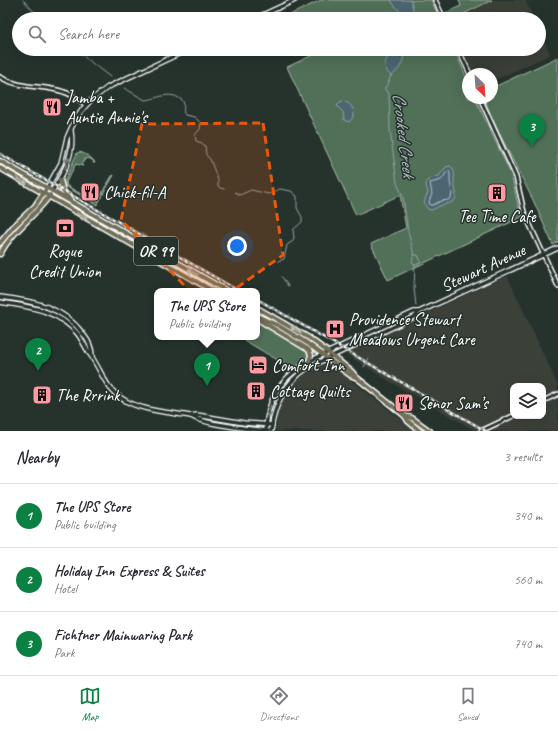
<!DOCTYPE html>
<html lang="en">
<head>
<meta charset="utf-8">
<style>
  body { margin:0; font-family:Caveat,sans-serif; background:#f2f2f3; color:#2b2b33 }
  .controls { position:absolute; right:12px; bottom:12px; display:grid; overflow:hidden; border-radius:8px; box-shadow:0 4px 16px #0002 }
  .controls button { width:36px; height:36px; display:grid; place-items:center; padding:0; border:0; border-bottom:1px solid #e1e1e2; background:#fff; color:#2b2b33; font:20px sans-serif }
  .compass { position:absolute; left:462px; top:68px; width:36px; height:36px; border-radius:50%; background:#fff; box-shadow:0 4px 16px #0002; rotate:155deg }
  .you { position:absolute; left:237px; top:246px; width:14px; height:14px; margin:-10px; border:3px solid #fff; border-radius:50%; background:#1a73e8; box-shadow:0 0 0 6px #1a73e833 }
  .badge { display:grid; place-items:center; width:26px; height:26px; border-radius:50%; background:#0b8043; color:#fff; font-size:13px; font-weight:700 }
  .pin { position:absolute; translate:-50% -33px; filter:drop-shadow(0 1px 2px #0008) }
  .pin::after { content:''; position:absolute; top:21px; width:14px; height:12px; background:inherit; clip-path:polygon(0 0,100% 0,50% 100%) }
  .popup { position:absolute; left:154px; top:288px; width:106px; height:52px; box-sizing:border-box; display:grid; place-content:center; border-radius:8px; background:#fff; filter:drop-shadow(0 1px 3px #0005); font-size:13px; white-space:nowrap; color:#7c7c81 }
  .popup b { font-size:15px; color:#2b2b33 }
  .popup::after { content:''; position:absolute; left:50%; top:100%; margin-left:-8px; border:8px solid transparent; border-top-color:#fff }
  .list { margin:0; padding:0; list-style:none }
  h2 { display:flex; justify-content:space-between; align-items:center; height:52px; margin:0; padding:0 16px; font-size:17px }
  h2 small { font-size:13px; font-weight:400; color:#7c7c81 }
  .list li { display:grid; grid-template-columns:26px 1fr auto; gap:12px; align-items:center; box-sizing:border-box; height:64px; padding:0 16px; border-top:1px solid #e1e1e2 }
  .list b { display:block; font-size:15px; white-space:nowrap }
  .list p { margin:0; font-size:13px; white-space:nowrap; color:#7c7c81 }
  .list em { font-size:13px; font-style:normal; color:#7c7c81 }
  .icon { flex:none; width:22px; height:22px; fill:none; stroke:currentColor; stroke-width:2; stroke-linecap:round; stroke-linejoin:round }
  .map { position:relative; flex:none; width:558px; height:431px; overflow:hidden }
  .search { position:absolute; background:#fff; box-shadow:0 4px 16px #0002; left:12px; right:12px; top:12px; height:44px; display:flex; align-items:center; gap:10px; box-sizing:border-box; padding:0 14px; border-radius:22px; color:#7c7c81; font-size:15px }
  .sheet { height:244px; background:#fff }
  nav { display:flex; justify-content:space-around; align-items:center; box-sizing:border-box; height:56px; border-top:1px solid #e1e1e2; background:#fff; font-size:11px; color:#7c7c81 }
  nav a { display:grid; justify-items:center; gap:2px }
  nav .on { color:#0b8043 }
  .map>svg:first-child { display:block }
  .built { fill:#3b4139; fill-rule:evenodd }
  .green { fill:#517058; stroke:#a8b8ac }
  .water { fill:#4c6671; stroke:#94a3aa }
  .lines { fill:none; stroke-linecap:round; stroke-linejoin:round }
  .shore { stroke:#b7c2c6; stroke-width:1 }
  .stream { stroke:#94a3aa; stroke-width:1 }
  .tertiary-casing { stroke:#fff; stroke-width:6 }
  .secondary-casing { stroke:#fff; stroke-width:6 }
  .primary-casing { stroke:#fff; stroke-width:7 }
  .tertiary { stroke:#26332d; stroke-width:3 }
  .secondary { stroke:#26332d; stroke-width:3.5 }
  .primary { stroke:#716e59; stroke-width:4 }
  .rail-casing { stroke:#fff; stroke-width:2.5 }
  .rail { stroke:#26332d; stroke-width:1; stroke-dasharray:3; stroke-linecap:butt }
  .oneway { stroke:#727a76 }
  .oneway2 { stroke:#bfbeb4 }
  .marked { fill:#e8590c; fill-opacity:0.2; stroke:#e8590c; stroke-width:3; stroke-dasharray:8 5; stroke-linejoin:round }
  .labels { text-anchor:middle; dominant-baseline:central; stroke-width:3; stroke-linejoin:round; paint-order:stroke }
  .shield { fill:#26332d; stroke:#bec2c0; stroke-width:1 }
  .shield-label { font-size:16px; font-weight:bold; fill:#fff }
  .poi-label { font-size:17px; fill:#fff; stroke:#26332d; text-anchor:start }
  .street-label { font-size:17px; fill:#fff; stroke:#26332d }
  .water-label { font-size:18px; font-style:italic; fill:#aebabf; stroke:#26332d }
</style>
</head>
<body>
<div class="map">
<svg width="558" height="431" viewBox="0 0 558 431">
  <rect width="100%" height="100%" fill="#26332d"/>
  <filter id="ink" filterUnits="userSpaceOnUse"><feTurbulence type="fractalNoise" baseFrequency=".025" numOctaves="2"/><feDisplacementMap in="SourceGraphic" scale="8" xChannelSelector="R" yChannelSelector="G"/><feConvolveMatrix kernelMatrix="1 2 1 2 8 2 1 2 1" color-interpolation-filters="sRGB"/></filter>
  <g filter="url(#ink)">
    <g class="built">
      <polygon points="492,0 525,0 534,19 453,19"/>
      <polygon points="539,29 550,53 549,55 492,81 492,74 474,74 462,49 539,49"/>
      <path d="M504,277H508L558,386V431H476L379,375L343,352ZM513,386H543V416H513Z"/>
      <polygon points="323,362 327,362 331,365 416,431 276,431 277,414 280,404 289,388 303,374"/>
    </g>
    <g class="green">
      <polygon points="321,0 431,0 440,19 281,19"/>
      <polygon points="459,0 492,0 453,19 448,19 445,13 461,6"/>
      <polygon points="313,49 454,49 468,81 468,98 475,98 511,174 515,191 518,205 522,217 388,280 371,244 406,228 400,195 356,215 287,67 315,54"/>
      <polygon points="558,57 558,242 553,245 533,200 495,125 484,98 492,98 492,88"/>
      <path d="M79,152C84,153 92,157 95,163H93L94,161L88,158L87,159H85L81,165L83,166L76,164L66,182L67,186L95,202L97,201L112,176L114,175L97,205L65,186V180L77,153Z"/>
      <polygon points="257,321 305,350 308,354 307,362 294,370 244,340 246,337 257,337"/>
    </g>
    <g class="water">
      <path d="M391,0H411L413,9V19H401C403,10 394,8 391,0Z"/>
      <path d="M397,53L404,54C403,64 399,70 391,76C381,67 384,56 397,53Z"/>
      <path d="M342,101C351,103 354,108 354,116L349,122L344,120L343,112L337,106L339,103Z"/>
      <path d="M450,166C456,171 454,174 454,181C454,185 456,189 456,194C456,205 448,202 440,206C437,207 435,209 431,210L428,209C422,203 425,199 428,193L426,185L427,181L431,178L439,176L446,167Z"/>
    </g>
    <g class="lines">
      <polygon class="shore" points="447,172 449,171 450,173 450,182 452,193 451,198 448,200 441,201 433,205 430,205 429,201 432,194 430,183 441,180"/>
      <g class="stream">
        <polyline points="23,0 41,19"/>
        <polyline points="74,49 110,77"/>
        <polyline points="403,55 410,49"/>
        <polyline points="391,75 388,84 385,87 385,90 389,94 390,130 397,183 403,197 408,231 414,255 412,262 415,265 414,288 416,306"/>
        <path d="M124,88L145,100C159,99 169,89 183,101C185,106 182,111 185,115L194,117L201,123L200,129L195,135L196,141L202,143L205,146L206,155L210,159L218,180V186L220,188L224,189"/>
        <polyline points="235,192 240,195 251,190 269,194 280,189 291,191 297,196 297,208 302,217 302,222 293,230 294,238 293,241 287,245 284,259 278,261"/>
        <polyline points="414,255 418,255 421,262 416,265"/>
        <polyline points="282,277 288,286"/>
        <polyline points="288,316 290,314"/>
        <polyline points="285,321 286,321"/>
        <polyline points="364,367 369,358"/>
      </g>
      <defs>
        <g id="tertiary">
          <polyline points="435,0 444,19"/>
          <polyline points="458,49 470,74"/>
          <path d="M0,77C20,89 43,85 64,92C72,94 79,100 86,105"/>
          <polyline points="480,98 516,177 524,212 558,286"/>
          <polyline points="543,401 558,394"/>
          <polyline points="481,431 513,416"/>
        </g>
        <g id="secondary">
          <polyline points="254,19 295,0"/>
          <polyline points="47,188 61,163 67,138 74,122 82,110 90,101 108,87 189,49"/>
          <path d="M52,191C64,174 75,153 71,131"/>
          <path d="M0,297C32,301 63,306 83,334C88,340 92,348 92,356"/>
          <path d="M0,302C29,307 57,309 77,333C82,339 84,345 88,351C89,354 92,356 93,359C102,373 106,388 121,398C140,411 168,412 191,416L197,415L244,423L272,425"/>
          <path d="M191,416C205,425 250,429 268,431"/>
          <path d="M266,431C267,394 286,372 318,357L414,312H419"/>
          <path d="M271,431C274,405 285,383 307,368L416,316L419,312L558,248"/>
        </g>
        <g id="primary">
          <polyline points="0,161 227,291"/>
          <polyline points="0,168 213,291"/>
          <polyline points="60,180 63,191 70,200"/>
          <polyline points="0,243 13,227 35,206 47,188"/>
          <path d="M0,254C12,231 35,216 50,195"/>
          <polyline points="257,308 309,338 325,350 352,372 356,377 405,416 412,418 430,431"/>
          <polyline points="257,316 279,326 307,343 350,375 355,377"/>
          <polyline points="257,317 261,321 309,350 311,355 309,361"/>
          <polyline points="405,416 408,421 420,431"/>
        </g>
      </defs>
      <use href="#tertiary" class="tertiary-casing"/>
      <use href="#secondary" class="secondary-casing"/>
      <use href="#primary" class="primary-casing"/>
      <use href="#tertiary" class="tertiary"/>
      <use href="#secondary" class="secondary"/>
      <use href="#primary" class="primary"/>
      <defs>
        <g id="rail">
          <polyline points="0,154 239,291"/>
          <polyline points="257,299 486,431"/>
        </g>
      </defs>
      <use href="#rail" class="rail-casing"/>
      <use href="#rail" class="rail"/>
    </g>
    <defs><path id="oneway-shaft" d="M-6 0H5M1.5-3L5.5 0L1.5 3" fill="none" stroke-width="1.6" stroke-linecap="round" stroke-linejoin="round"/></defs>
    <g class="oneway">
      <use href="#oneway-shaft" transform="translate(67 163) rotate(-71)"/>
      <use href="#oneway-shaft" transform="translate(269 411) rotate(104)"/>
    </g>
    <g class="oneway2">
      <use href="#oneway-shaft" transform="translate(22 181) rotate(32)"/>
      <use href="#oneway-shaft" transform="translate(82 216) rotate(29)"/>
      <use href="#oneway-shaft" transform="translate(193 272) rotate(-151)"/>
      <use href="#oneway-shaft" transform="translate(296 330) rotate(-150)"/>
    </g>
  </g>
  <path class="marked" d="M263,123L283,255L207,309L121,220L142,124Z"/>
  <defs>
    <symbol id="restaurant-square" viewBox="-11 -11 22 22"><rect x="-9" y="-9" width="18" height="18" rx="4" fill="#ff9aa2" stroke="#26332d"/><path d="M-5-6h1v4h1v-4h1v4h1v-4h1v5L-1.5 .5V6h-2V.5L-5-1ZM5-6V6H3V1.5H1.5Q1.5-4 5-6Z" fill="#111"/></symbol>
    <symbol id="building-square" viewBox="-11 -11 22 22"><rect x="-9" y="-9" width="18" height="18" rx="4" fill="#ff9aa2" stroke="#26332d"/><path d="M-4-6H4V6H1V3H-1V6H-4ZM-2.5-4.3h1.7v1.8h-1.7ZM.8-4.3h1.7v1.8H.8ZM-2.5-1h1.7V.8h-1.7ZM.8-1h1.7V.8H.8Z" fill="#111"/></symbol>
    <symbol id="bank-square" viewBox="-11 -11 22 22"><rect x="-9" y="-9" width="18" height="18" rx="4" fill="#ff9aa2" stroke="#26332d"/><path d="M-6-4H6V4H-6ZM0-2.3a2.3 2.3 0 1 0 0 4.6a2.3 2.3 0 1 0 0-4.6Z" fill="#111"/></symbol>
    <symbol id="hospital-square" viewBox="-11 -11 22 22"><rect x="-9" y="-9" width="18" height="18" rx="4" fill="#ff9aa2" stroke="#26332d"/><path d="M-5-5h3v3.5h4V-5h3V5h-3V1.5h-4V5h-3Z" fill="#111"/></symbol>
    <symbol id="hotel-square" viewBox="-11 -11 22 22"><rect x="-9" y="-9" width="18" height="18" rx="4" fill="#ff9aa2" stroke="#26332d"/><path d="M-6-4.5h1.5V1H6V5H4.5V3h-9V5H-6ZM-4 0a1.8 1.8 0 1 1 3.6 0ZM.5 0V-2.5h3Q6-2.5 6 0Z" fill="#111"/></symbol>
  </defs>
  <g fill-rule="evenodd">
    <use href="#restaurant-square" x="41" y="96" width="22" height="22"/>
    <use href="#restaurant-square" x="79" y="181" width="22" height="22"/>
    <use href="#building-square" x="486" y="182" width="22" height="22"/>
    <use href="#bank-square" x="54" y="217" width="22" height="22"/>
    <use href="#hospital-square" x="324" y="318" width="22" height="22"/>
    <use href="#hotel-square" x="247" y="354" width="22" height="22"/>
    <use href="#building-square" x="245" y="380" width="22" height="22"/>
    <use href="#building-square" x="31" y="384" width="22" height="22"/>
    <use href="#restaurant-square" x="393" y="392" width="22" height="22"/>
  </g>
  <g class="labels">
    <rect class="shield" x="134" y="237" width="44" height="28" rx="3"/>
    <g class="shield-label">
      <text x="156" y="251">OR 99</text>
    </g>
    <g class="poi-label">
      <text x="66" y="97">Jamba +<tspan x="66" dy="20">Auntie Annie's</tspan></text>
      <text x="104" y="192">Chick-fil-A</text>
      <text x="497" y="216" text-anchor="middle">Tee Time Cafe</text>
      <text x="65" y="251" text-anchor="middle">Rogue<tspan x="65" dy="20">Credit Union</tspan></text>
      <text x="349" y="319">Providence Stewart<tspan x="349" dy="20">Meadows Urgent Care</tspan></text>
      <text x="272" y="365">Comfort Inn</text>
      <text x="270" y="391">Cottage Quilts</text>
      <text x="56" y="395">The Rrrink</text>
      <text x="418" y="403">Senor Sam’s</text>
    </g>
    <g class="street-label">
      <text transform="translate(483 268) rotate(-25)">Stewart Avenue</text>
    </g>
    <g class="water-label">
      <text transform="translate(404 135) rotate(83)">Crooked Creek</text>
    </g>
  </g>
</svg>
<div class="controls">
<button><svg class="icon" aria-label="layers" viewBox="0 0 24 24"><path d="M12 4l9 5-9 5-9-5zM3 14l9 5 9-5"/></svg></button>
</div>
<svg class="compass" viewBox="-18 -18 36 36"><path d="M0-13l5 13h-10z" fill="#e53935"/><path d="M0 13l5-13h-10z" fill="#7c7c81"/></svg>
<div class="you"></div>
<div class="pin badge" style="left:207px;top:386px">1</div>
<div class="popup"><b>The UPS Store</b>Public building</div>
<div class="pin badge" style="left:38px;top:371px">2</div>
<div class="pin badge" style="left:532px;top:147px">3</div>
<div class="search"><svg class="icon" aria-label="search" viewBox="0 0 24 24"><circle cx="10" cy="10" r="6"/><path d="M15 15l6 6"/></svg>Search here</div>
</div>
<section class="sheet">
<h2>Nearby<small>3 results</small></h2>
<ul class="list">
<li><span class="badge">1</span><div><b>The UPS Store</b><p>Public building</p></div><em>340 m</em></li>
<li><span class="badge">2</span><div><b>Holiday Inn Express &amp; Suites</b><p>Hotel</p></div><em>560 m</em></li>
<li><span class="badge">3</span><div><b>Fichtner Mainwaring Park</b><p>Park</p></div><em>740 m</em></li>
</ul>
</section>
<nav>
<a class="on"><svg class="icon" aria-label="map" viewBox="0 0 24 24"><path d="M3 6l6-2 6 2 6-2v14l-6 2-6-2-6 2zM9 4v14M15 6v14"/></svg>Map</a>
<a><svg class="icon" aria-label="directions" viewBox="0 0 24 24"><path d="M12 3l9 9-9 9-9-9zM9 14v-3h6M13 9l2 2-2 2"/></svg>Directions</a>
<a><svg class="icon" aria-label="saved" viewBox="0 0 24 24"><path d="M7 4h10v16l-5-4-5 4z"/></svg>Saved</a>
</nav>
</body>
</html>
